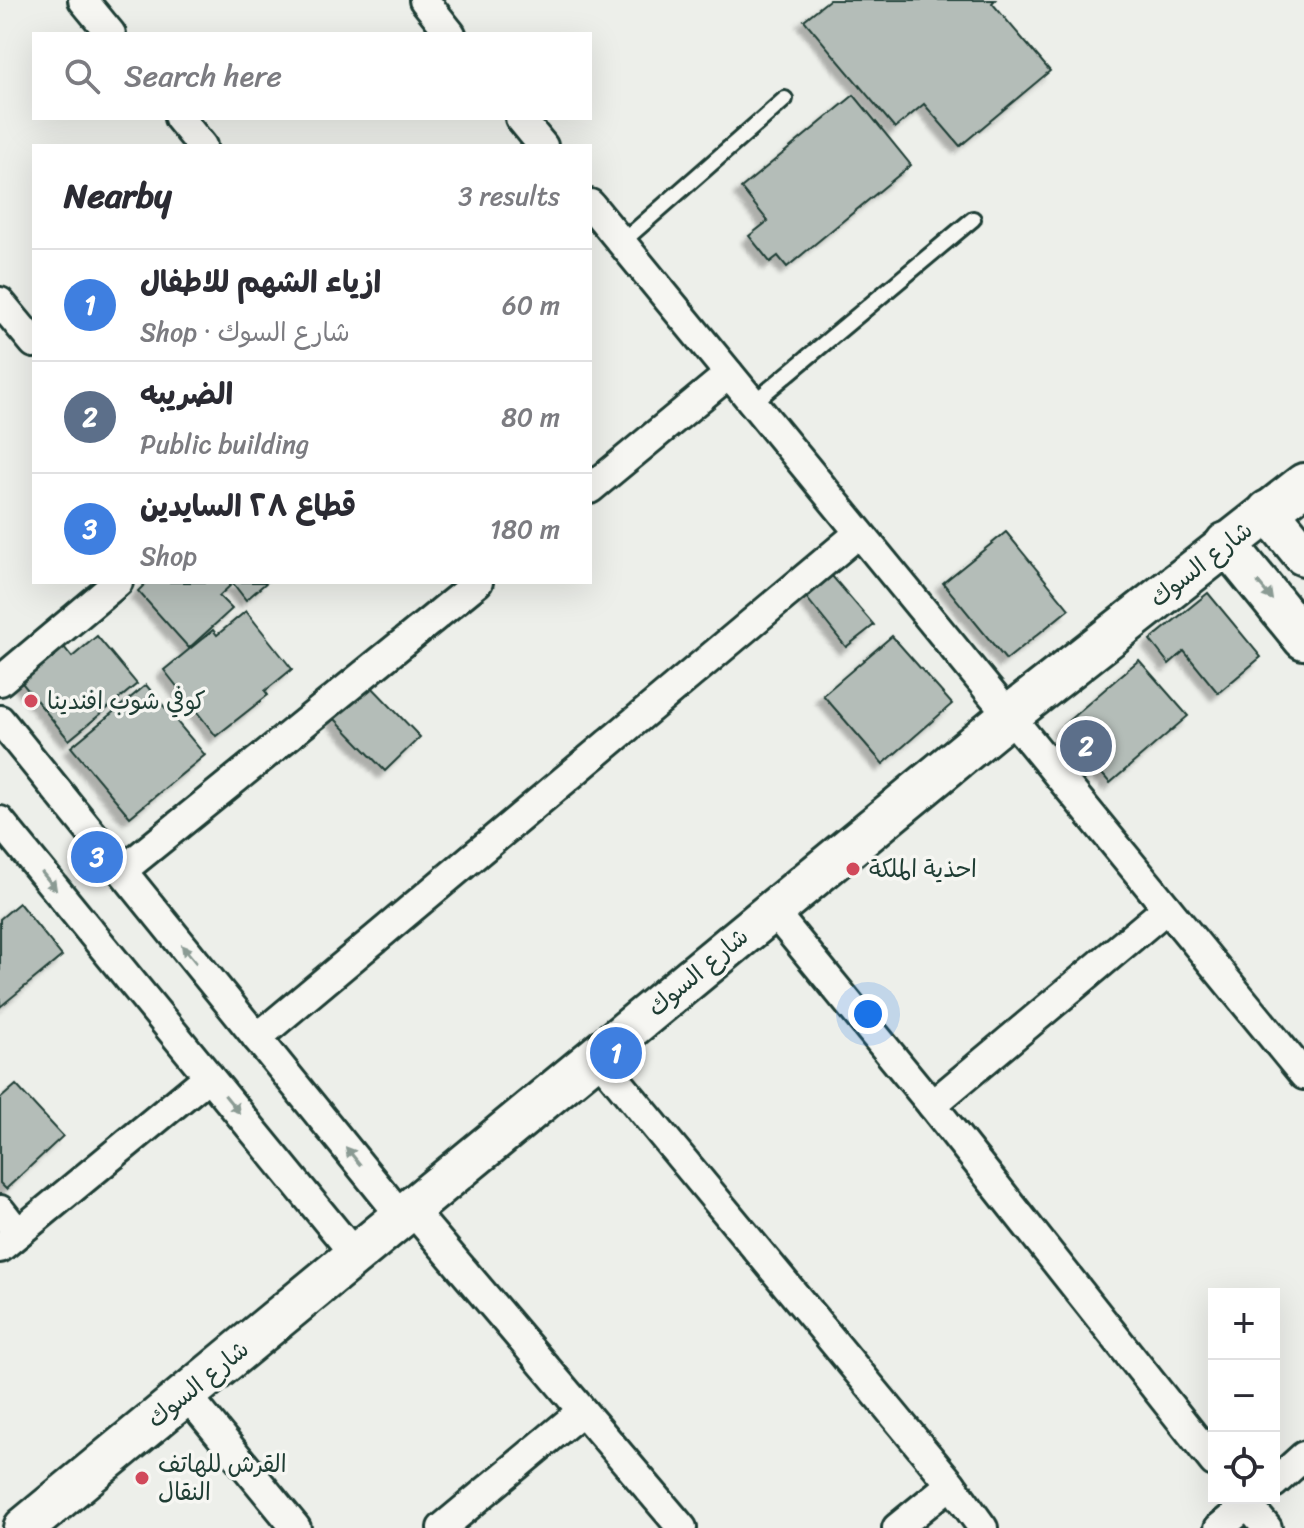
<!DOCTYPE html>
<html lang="en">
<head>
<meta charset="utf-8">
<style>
  body { margin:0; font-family:Sriracha,"Playpen Sans Arabic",sans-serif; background:#f7f7f7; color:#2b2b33 }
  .controls { position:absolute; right:24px; bottom:24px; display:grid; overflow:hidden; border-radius:0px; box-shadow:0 8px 32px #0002 }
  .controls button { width:72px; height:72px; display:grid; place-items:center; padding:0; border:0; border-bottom:2px solid #e1e1e2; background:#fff; color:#2b2b33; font:40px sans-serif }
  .you { position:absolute; left:868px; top:1014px; width:28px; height:28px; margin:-20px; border:6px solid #fff; border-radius:50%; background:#1a73e8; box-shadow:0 0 0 12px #1a73e833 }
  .badge { display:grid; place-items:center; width:52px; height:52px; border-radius:50%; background:#d1495b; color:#fff; font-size:26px; font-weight:700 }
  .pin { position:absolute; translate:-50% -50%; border:4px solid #fff; box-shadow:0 2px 8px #0006 }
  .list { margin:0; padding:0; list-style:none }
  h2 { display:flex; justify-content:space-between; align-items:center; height:104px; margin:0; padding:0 32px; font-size:34px }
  h2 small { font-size:26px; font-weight:400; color:#7c7c81 }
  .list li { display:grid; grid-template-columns:52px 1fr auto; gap:24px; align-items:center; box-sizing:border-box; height:112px; padding:0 32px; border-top:2px solid #e1e1e2 }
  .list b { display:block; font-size:30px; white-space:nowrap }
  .list p { margin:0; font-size:26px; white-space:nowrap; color:#7c7c81 }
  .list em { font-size:26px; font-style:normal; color:#7c7c81 }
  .icon { flex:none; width:44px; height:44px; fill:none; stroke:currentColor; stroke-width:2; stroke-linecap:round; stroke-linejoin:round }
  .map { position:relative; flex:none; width:1304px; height:1528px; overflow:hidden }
  .search { position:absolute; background:#fff; box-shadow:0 8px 32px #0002; left:32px; top:32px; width:560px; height:88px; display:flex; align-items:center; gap:20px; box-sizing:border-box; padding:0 28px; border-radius:0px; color:#7c7c81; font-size:30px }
  .panel { position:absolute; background:#fff; box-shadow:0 8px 32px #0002; left:32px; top:144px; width:560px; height:440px; border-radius:0px }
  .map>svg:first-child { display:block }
  .building { fill:#b4bdb8; stroke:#1f3d34; stroke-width:2; filter:url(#shadow) }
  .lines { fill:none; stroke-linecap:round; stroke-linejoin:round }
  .lane-casing { stroke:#1f3d34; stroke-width:20 }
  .street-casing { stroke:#1f3d34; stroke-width:34 }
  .secondary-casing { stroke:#1f3d34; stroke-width:46 }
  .lane { stroke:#f6f6f2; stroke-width:14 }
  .street { stroke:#f6f6f2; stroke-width:28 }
  .secondary { stroke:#f6f6f2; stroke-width:40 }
  .oneway { fill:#8a9a93 }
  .poi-dot { fill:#d1495b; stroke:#f6f6f2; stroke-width:3 }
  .labels { text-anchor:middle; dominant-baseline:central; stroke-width:7; stroke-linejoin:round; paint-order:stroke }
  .street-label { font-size:24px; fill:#1f3d34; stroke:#f6f6f2 }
  .poi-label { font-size:24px; fill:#1f3d34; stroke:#f6f6f2; text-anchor:start }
</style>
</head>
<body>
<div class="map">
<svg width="1304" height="1528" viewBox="0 0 1304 1528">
  <defs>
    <filter id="shadow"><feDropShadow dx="-7" dy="7" stdDeviation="2" flood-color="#0004"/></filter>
  </defs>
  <rect width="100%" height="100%" fill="#edefea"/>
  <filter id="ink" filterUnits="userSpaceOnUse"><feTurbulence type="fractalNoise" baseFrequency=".0125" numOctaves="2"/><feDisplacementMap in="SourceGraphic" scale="16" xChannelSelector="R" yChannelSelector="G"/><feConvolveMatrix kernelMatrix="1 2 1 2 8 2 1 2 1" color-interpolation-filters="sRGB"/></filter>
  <g filter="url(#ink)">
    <g class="building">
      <polygon points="829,0 995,0 992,3 1050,71 960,146 924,104 895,128 804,20"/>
      <polygon points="854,95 911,165 787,267 778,256 770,262 749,236 768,221 741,188"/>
      <polygon points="1006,532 1069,609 1006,660 943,583"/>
      <polygon points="832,576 874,625 846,647 806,597"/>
      <polygon points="147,582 228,582 231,585 219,596 232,609 189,648 138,591"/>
      <polygon points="232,582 267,582 246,600"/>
      <polygon points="1208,593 1261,657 1218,693 1184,651 1169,664 1150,640"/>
      <polygon points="246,611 292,669 265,691 268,695 216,736 164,670 213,630 217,635"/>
      <polygon points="97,636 137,684 69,740 13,672 56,637 72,657"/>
      <polygon points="892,636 952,704 883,764 823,695"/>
      <polygon points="1139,660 1188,716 1110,783 1061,727"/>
      <polygon points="369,684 420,737 385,771 334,718"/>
      <polygon points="146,685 205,755 130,817 71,747"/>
      <polygon points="19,903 62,956 0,1007 0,919"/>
      <polygon points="16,1085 63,1136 6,1189 0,1183 0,1099"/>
    </g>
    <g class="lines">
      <defs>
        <g id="lane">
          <polyline points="621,243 785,99"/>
          <polyline points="753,403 973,219"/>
        </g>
        <g id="street">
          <polyline points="83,0 111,34"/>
          <polyline points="424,0 451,34"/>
          <polyline points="179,118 202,146"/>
          <polyline points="520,118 543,146"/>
          <polyline points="590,204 1304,1075"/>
          <polyline points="0,302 34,343"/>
          <polyline points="590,489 729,374"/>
          <polyline points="0,681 118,582"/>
          <polyline points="0,720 402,1217"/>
          <polyline points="0,821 355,1255"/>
          <polyline points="122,871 478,582"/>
          <polyline points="773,911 932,1105 1214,1462"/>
          <polyline points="257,1038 859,533"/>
          <polyline points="597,1056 951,1484 983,1528"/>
          <polyline points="932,1105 1167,908"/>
          <polyline points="411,1209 682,1528"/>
          <polyline points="0,1210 18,1233"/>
          <polyline points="0,1248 209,1076"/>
          <polyline points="186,1394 296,1528"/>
          <polyline points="1274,1483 1304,1456"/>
          <polyline points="1242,1498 1267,1528"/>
          <polyline points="442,1528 582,1411"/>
          <polyline points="897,1528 951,1484"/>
          <polyline points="1219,1528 1256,1498"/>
        </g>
        <g id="secondary">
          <polyline points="1268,511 1304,555"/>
          <polyline points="1226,543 1304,639"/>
          <polyline points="24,1528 1010,715 1304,484"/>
        </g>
      </defs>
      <use href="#lane" class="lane-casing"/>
      <use href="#street" class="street-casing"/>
      <use href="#secondary" class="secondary-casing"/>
      <use href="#lane" class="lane"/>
      <use href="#street" class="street"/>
      <use href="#secondary" class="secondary"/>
    </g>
    <defs><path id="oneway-solid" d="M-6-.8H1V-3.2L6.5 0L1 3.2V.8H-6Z" transform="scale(2)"/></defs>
    <g class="oneway">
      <use href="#oneway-solid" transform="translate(1265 591) rotate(51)"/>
      <use href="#oneway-solid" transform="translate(49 881) rotate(51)"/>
      <use href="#oneway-solid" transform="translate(189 954) rotate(-129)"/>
      <use href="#oneway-solid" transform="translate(232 1104) rotate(51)"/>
      <use href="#oneway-solid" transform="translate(353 1156) rotate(-129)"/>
    </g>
  </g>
  <g class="poi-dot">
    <circle cx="31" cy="701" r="8"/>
    <circle cx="853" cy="869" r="8"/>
    <circle cx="142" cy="1478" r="8"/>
  </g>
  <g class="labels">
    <g class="street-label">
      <text transform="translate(1201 564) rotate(-38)">شارع السوك</text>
      <text transform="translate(698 972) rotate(-40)">شارع السوك</text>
      <text transform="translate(198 1384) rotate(-39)">شارع السوك</text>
    </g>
    <g class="poi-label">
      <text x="47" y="701">كوفي شوب افندينا</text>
      <text x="869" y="869">احذية الملكة</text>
      <text x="158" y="1464">القرش للهاتف<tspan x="158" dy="28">النقال</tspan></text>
    </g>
  </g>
</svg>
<div class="controls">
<button>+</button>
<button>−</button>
<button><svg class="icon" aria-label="locate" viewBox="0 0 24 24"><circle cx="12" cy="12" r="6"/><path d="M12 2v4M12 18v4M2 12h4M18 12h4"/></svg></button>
</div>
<div class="you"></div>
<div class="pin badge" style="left:616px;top:1053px;background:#3f7fe0">1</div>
<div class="pin badge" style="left:1086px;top:746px;background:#5c6f8a">2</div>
<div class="pin badge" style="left:97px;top:857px;background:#3f7fe0">3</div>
<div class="search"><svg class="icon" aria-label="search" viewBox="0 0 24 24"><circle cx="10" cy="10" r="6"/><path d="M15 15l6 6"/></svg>Search here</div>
<section class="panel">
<h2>Nearby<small>3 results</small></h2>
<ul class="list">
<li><span class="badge" style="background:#3f7fe0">1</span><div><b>ازياء الشهم للاطفال</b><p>Shop · شارع السوك</p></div><em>60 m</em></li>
<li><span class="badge" style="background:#5c6f8a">2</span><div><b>الضريبه</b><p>Public building</p></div><em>80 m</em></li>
<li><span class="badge" style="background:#3f7fe0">3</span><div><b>قطاع ٢٨ السايدين</b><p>Shop</p></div><em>180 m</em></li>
</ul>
</section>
</div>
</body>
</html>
